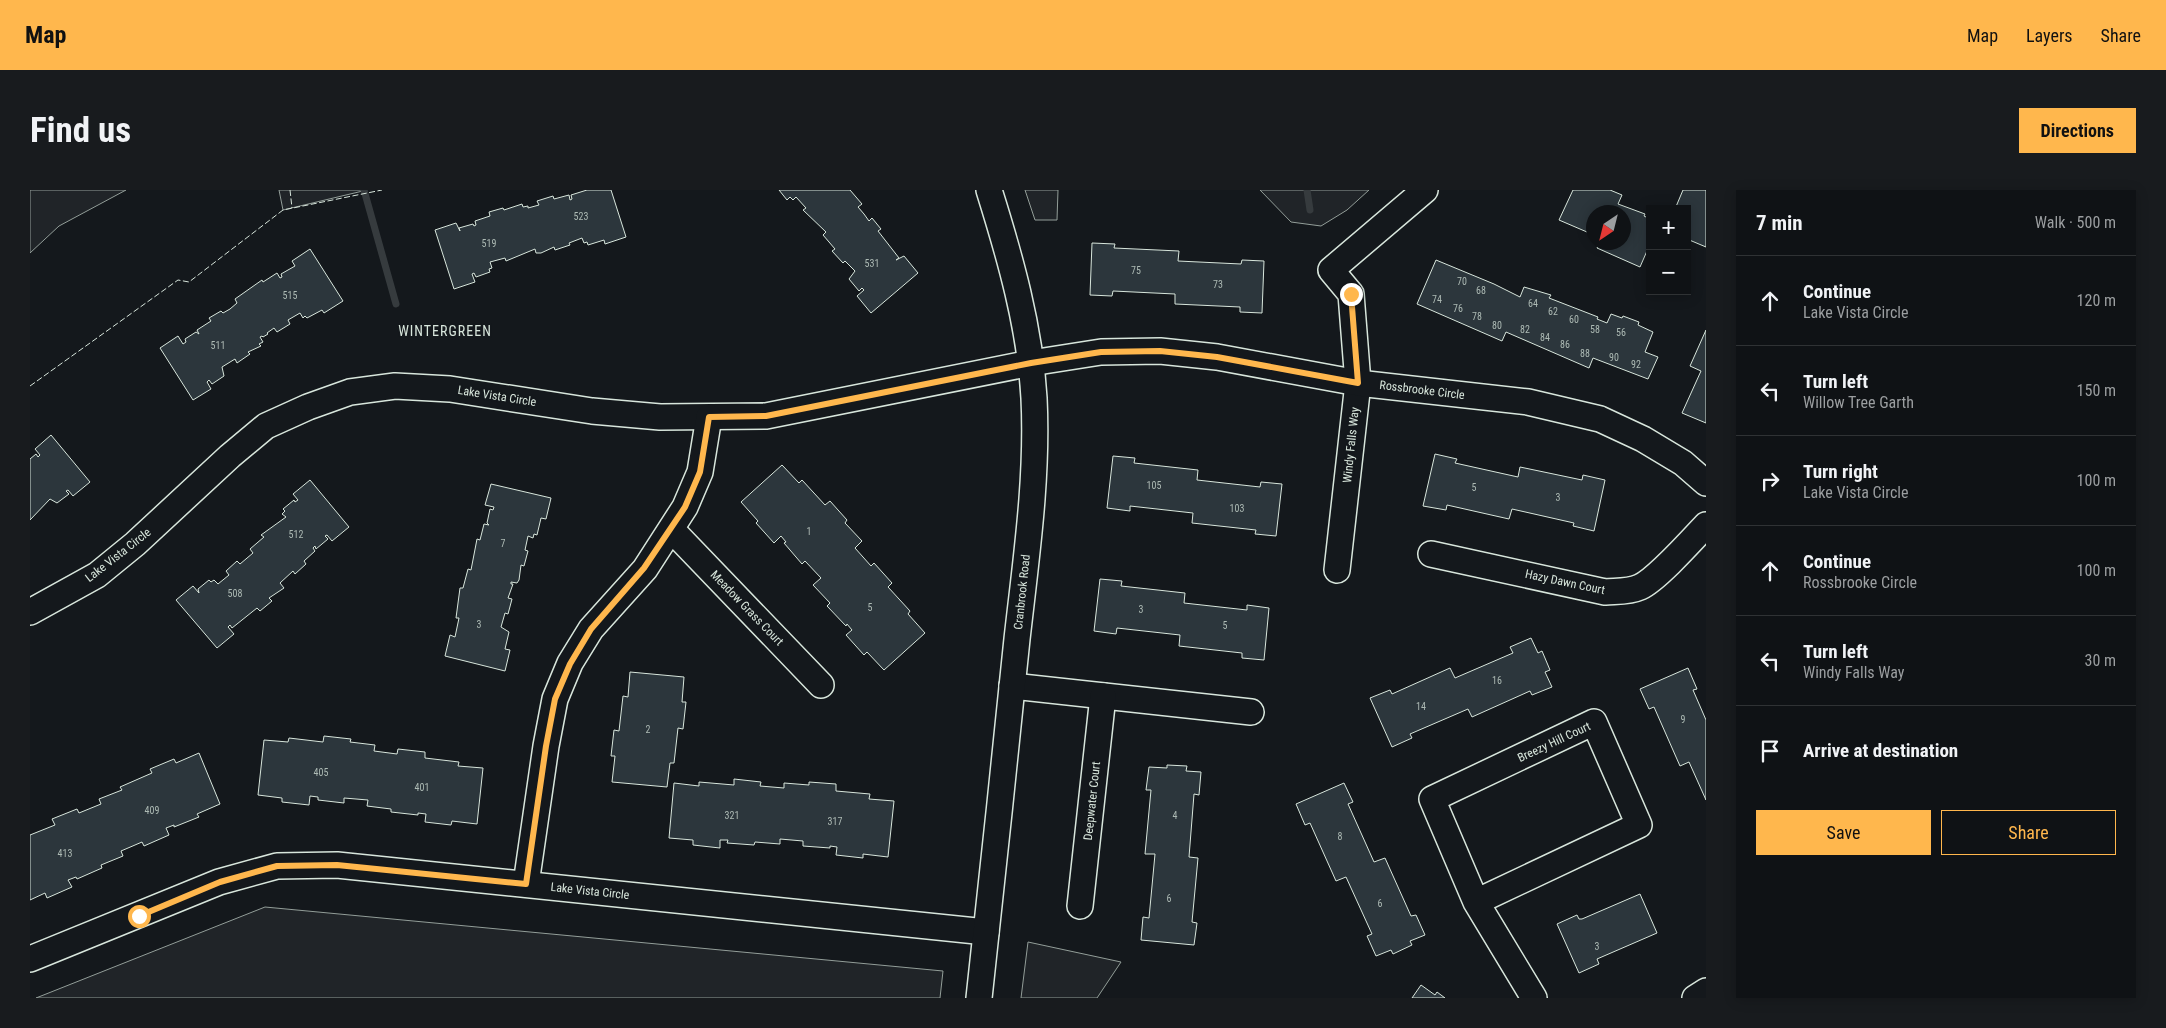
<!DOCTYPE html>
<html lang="en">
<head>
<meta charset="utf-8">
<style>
  body { margin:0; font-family:"Roboto Condensed",sans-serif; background:#181b1e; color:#f1f3f6 }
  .controls { position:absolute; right:15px; top:15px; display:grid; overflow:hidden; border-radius:0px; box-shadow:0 2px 12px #0003 }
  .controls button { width:45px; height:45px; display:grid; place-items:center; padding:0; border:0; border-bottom:1px solid #2f3234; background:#0f1215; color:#f1f3f6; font:25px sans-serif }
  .compass { position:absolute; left:1556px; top:15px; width:45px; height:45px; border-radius:50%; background:#0f1215; box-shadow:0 2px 12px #0003; rotate:215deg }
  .stop { position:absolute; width:15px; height:15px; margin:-11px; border:4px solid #ffb74d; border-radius:50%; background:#fff }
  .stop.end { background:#ffb74d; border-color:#fff; box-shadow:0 1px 5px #0008 }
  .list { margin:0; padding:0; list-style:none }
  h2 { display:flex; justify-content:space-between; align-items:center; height:65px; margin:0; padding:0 20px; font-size:21px }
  h2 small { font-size:16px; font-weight:400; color:#9b9ea0 }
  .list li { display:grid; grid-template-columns:32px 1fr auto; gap:15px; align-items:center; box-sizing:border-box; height:90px; padding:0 20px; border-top:1px solid #2f3234 }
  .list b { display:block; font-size:19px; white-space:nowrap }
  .list p { margin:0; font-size:16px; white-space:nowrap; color:#9b9ea0 }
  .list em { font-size:16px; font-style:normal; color:#9b9ea0 }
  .actions { display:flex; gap:10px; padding:15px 20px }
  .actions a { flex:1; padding:11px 0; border:1px solid #ffb74d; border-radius:0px; text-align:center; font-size:18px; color:#ffb74d }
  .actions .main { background:#ffb74d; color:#111 }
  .icon { flex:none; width:28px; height:28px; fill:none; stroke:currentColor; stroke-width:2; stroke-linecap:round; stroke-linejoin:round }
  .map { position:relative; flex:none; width:1676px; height:808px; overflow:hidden; border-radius:0px }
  header { display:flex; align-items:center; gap:30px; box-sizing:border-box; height:70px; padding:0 25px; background:#ffb74d; color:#111 }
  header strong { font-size:24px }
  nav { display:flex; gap:28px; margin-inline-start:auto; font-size:18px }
  .intro { display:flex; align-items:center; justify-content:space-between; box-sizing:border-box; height:120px; padding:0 30px }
  h1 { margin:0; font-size:35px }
  .button { padding:12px 22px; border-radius:0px; background:#ffb74d; color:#111; font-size:18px; font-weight:700 }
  main { display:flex; gap:30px; padding:0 30px }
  aside { flex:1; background:#0f1215; border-radius:0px; box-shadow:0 2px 12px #0003 }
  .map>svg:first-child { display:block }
  .green { fill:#202428; stroke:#939e99 }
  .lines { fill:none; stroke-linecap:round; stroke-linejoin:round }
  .stream { stroke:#363b3e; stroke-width:7 }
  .building { fill:#2c363c; stroke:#d8e6dc }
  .minor-casing { stroke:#d8e6dc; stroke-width:28 }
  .minor { stroke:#14181c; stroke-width:25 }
  .fence { stroke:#d8e6dc; stroke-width:1; stroke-dasharray:6 2.5; stroke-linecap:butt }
  .route { stroke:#ffb74d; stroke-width:6 }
  .labels { text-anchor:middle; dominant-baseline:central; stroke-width:4; stroke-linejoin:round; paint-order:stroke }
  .number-label { font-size:10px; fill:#adbab4 }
  .street-label { font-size:12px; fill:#d8e6dc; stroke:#14181c }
  .neighbourhood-label { font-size:14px; letter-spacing:1px; fill:#d8e6dc; stroke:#14181c }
</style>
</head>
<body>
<header>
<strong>Map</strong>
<nav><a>Map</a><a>Layers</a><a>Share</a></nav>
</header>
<div class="intro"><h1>Find us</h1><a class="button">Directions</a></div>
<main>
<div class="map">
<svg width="1676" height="808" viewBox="0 0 1676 808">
  <rect width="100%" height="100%" fill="#14181c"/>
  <g class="green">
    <polygon points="0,0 96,0 29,36 0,63"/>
    <polygon points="249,0 337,0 253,20"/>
    <polygon points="995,0 1028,0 1027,30 1005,30"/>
    <polygon points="1230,0 1339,0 1317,20 1291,36 1261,32"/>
    <polygon points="235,717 913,781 910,808 6,808"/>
    <polygon points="998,752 1091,772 1067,808 991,808"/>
  </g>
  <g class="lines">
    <g class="stream">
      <polyline points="334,0 366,114"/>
      <polyline points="1277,0 1280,20"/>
    </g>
  </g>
  <g class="building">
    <polygon points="557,0 581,0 596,47 575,54 574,50 558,55 557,52 554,53 552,48 539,53 540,55 525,60 524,57 511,63 506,63 505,59 476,71 475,68 460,72 462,78 459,79 460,82 446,87 444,83 442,84 445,92 424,99 405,40 426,33 430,41 429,38 443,34 444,36 446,35 445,31 460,26 459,22 473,18 474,20 492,14 493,17 498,16 498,18 509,15 507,11 523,6 524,9 539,5 540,10 542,9 541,5"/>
    <polygon points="749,0 820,0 832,14 828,17 834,24 839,31 842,28 851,39 848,41 869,68 866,70 874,66 888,83 841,123 827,106 834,100 832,98 829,101 819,89 825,81 815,71 813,73 802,61 805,59 793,45 796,42 773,20 776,18 766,7 763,10 760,7 757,10"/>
    <polygon points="1543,0 1580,0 1592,5 1588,14 1615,24 1614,26 1620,29 1620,54 1610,77 1567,58 1570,52 1594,52 1594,22 1564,22 1564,45 1529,30"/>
    <polygon points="1653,0 1676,0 1676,57 1657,49 1657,19 1645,19"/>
    <polygon points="1062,53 1085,54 1084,58 1149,61 1148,71 1211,74 1212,70 1234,71 1232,123 1210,122 1210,117 1145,114 1145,104 1083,101 1082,106 1060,105"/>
    <polygon points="280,59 313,111 294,123 292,120 277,128 275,126 273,128 270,123 258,130 260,134 247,142 244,138 237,143 238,144 233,147 232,146 230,147 233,152 229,154 231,156 218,162 220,164 207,173 205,169 192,177 194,186 182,194 179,190 177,192 181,199 163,210 130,158 148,146 153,154 156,152 155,149 166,142 169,144 167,140 181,131 179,128 191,121 193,123 200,119 207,113 205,109 232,90 233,92 247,83 250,88 252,87 251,84 265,76 262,71"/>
    <polygon points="1406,70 1464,94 1490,107 1494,97 1521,105 1519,108 1568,127 1567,129 1577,133 1581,124 1592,128 1593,126 1609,132 1608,135 1623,142 1615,162 1628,167 1618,189 1563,168 1559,178 1476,142 1472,151 1387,114"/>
    <polygon points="1676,140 1676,233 1652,223 1671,181 1660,176"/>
    <polygon points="21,245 60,292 43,306 38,300 36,301 39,304 27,313 20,309 0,330 0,269 6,264 8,267 10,265 5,259"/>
    <polygon points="1405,264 1427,269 1425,273 1488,287 1490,277 1552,290 1553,285 1575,290 1564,341 1543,336 1544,333 1482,319 1479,329 1417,315 1416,320 1393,316"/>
    <polygon points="1083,266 1105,268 1104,273 1168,280 1167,290 1230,297 1231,292 1252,294 1246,346 1225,344 1226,340 1162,333 1163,323 1100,316 1100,321 1077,318"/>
    <polygon points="752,275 769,293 772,290 795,315 800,311 817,330 815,333 832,351 825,358 841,376 844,373 862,393 858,397 880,421 878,424 895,443 854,480 837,462 834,465 816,445 822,440 817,434 816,436 797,416 800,413 783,395 791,388 775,371 772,374 754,353 756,352 751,346 744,353 726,333 728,331 711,312"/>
    <polygon points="280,290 319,337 302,351 297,345 295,346 298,349 286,359 285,356 283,358 285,361 274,371 276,374 265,384 263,381 250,393 254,398 239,408 242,411 230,421 227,418 202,438 200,435 198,437 204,444 187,458 146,410 163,396 169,403 168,399 179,390 181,392 184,390 188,394 199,385 196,381 207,371 210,374 223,363 220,359 234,347 231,345 256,327 252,324 255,321 253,319 264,310 265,312 268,310 263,304"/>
    <polygon points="461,294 521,308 516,329 511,328 507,345 504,344 503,348 498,346 495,360 498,361 494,376 491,375 489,390 487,393 481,392 481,394 483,394 478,408 482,409 478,424 475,423 471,437 479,442 475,459 480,460 475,481 415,466 420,445 425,447 429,428 426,428 430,398 433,398 438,379 441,380 447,349 450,350 454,334 459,335 457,333 460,319 463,320 464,317 455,315"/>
    <polygon points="1070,389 1092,391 1091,396 1155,403 1154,413 1217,420 1217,415 1239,418 1234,470 1212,468 1212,463 1149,456 1150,445 1087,438 1086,444 1064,441"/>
    <polygon points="1501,448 1508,463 1512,461 1520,480 1515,482 1522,497 1502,505 1500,501 1442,527 1438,519 1380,544 1382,548 1362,557 1340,508 1360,500 1362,504 1420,478 1425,488 1483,463 1480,457"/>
    <polygon points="1658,478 1667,499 1663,500 1676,530 1676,610 1659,572 1650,576 1624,517 1619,519 1610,499"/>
    <polygon points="600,482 654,487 652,512 656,512 653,539 648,538 644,573 640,573 637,597 582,592 585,566 581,566 584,540 589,541 593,506 598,507"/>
    <polygon points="294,546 321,549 320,552 345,555 344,561 367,564 368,559 395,562 395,568 429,572 428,576 453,578 447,634 422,631 421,635 395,632 396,624 388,623 388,625 361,622 361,619 337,616 338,610 314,608 314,613 288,610 288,607 280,606 279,615 252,612 252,608 228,605 234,550 258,552 259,548 293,552"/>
    <polygon points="169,563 190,614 167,624 169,627 144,637 144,635 136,638 139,645 114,656 112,652 91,661 93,666 71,675 72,678 47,689 46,687 38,690 42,697 17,708 15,703 0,710 0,645 25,635 22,629 47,619 49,623 71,614 69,609 92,600 90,597 122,583 120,579 144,569 146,573"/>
    <polygon points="1137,575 1157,576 1156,581 1171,582 1169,605 1164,604 1159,667 1168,668 1162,732 1167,733 1164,755 1111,750 1113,727 1119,728 1125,664 1115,664 1121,600 1116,600 1119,577 1137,578"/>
    <polygon points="704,589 731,592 730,596 754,598 754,593 779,595 779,592 806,594 806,601 840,604 839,609 864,611 858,667 833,664 833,668 806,665 807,657 800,656 800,658 773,656 773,651 750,649 750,654 725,652 724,655 697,653 698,650 690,650 690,658 663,655 663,650 639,648 644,593 669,596 669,592 704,595"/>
    <polygon points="1314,593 1323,612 1318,614 1344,672 1355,668 1381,726 1386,725 1395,745 1380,751 1382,755 1363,764 1361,760 1346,766 1337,746 1342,744 1316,687 1306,691 1280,633 1275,635 1266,614"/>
    <polygon points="1610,704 1627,743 1567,769 1569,774 1549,783 1527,734 1547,725 1549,729 1552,729"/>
    <polygon points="1391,795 1405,805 1407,802 1415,808 1382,808"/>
  </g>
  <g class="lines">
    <defs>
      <g id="minor">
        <polyline points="642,340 791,495"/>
        <path d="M1401,364L1575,402C1587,401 1599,402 1610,397C1626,390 1662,350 1676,335"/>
        <polyline points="1307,380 1328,193 1321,104 1301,80 1395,0"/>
        <polyline points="0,422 67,385 105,354 200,266 236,236 278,217 320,202 365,196 420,199 562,221 630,227 736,226 1001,173 1071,162 1130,161 1187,167 1328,193 1498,212 1570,229 1613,249 1653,273 1676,293"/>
        <polyline points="982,496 1221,522"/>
        <polyline points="496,694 516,556 525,509 540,473 561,439 615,379 655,317 670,282 679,227"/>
        <polyline points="1446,712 1609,635 1564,532 1402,609 1446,712 1504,808"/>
        <polyline points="1050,716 1073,506"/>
        <polyline points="0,769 189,692 247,676 307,675 956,742"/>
        <path d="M949,808C962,688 975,569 987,449C996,369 1008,288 1004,208C1000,137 980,67 959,0"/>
        <polyline points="1665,808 1676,801"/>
      </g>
    </defs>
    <use href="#minor" class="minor-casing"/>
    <use href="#minor" class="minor"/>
    <g class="fence">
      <polyline points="260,0 262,18"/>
      <polyline points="0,196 148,90 159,92 253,20 352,0"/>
    </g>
  </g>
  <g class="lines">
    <polyline class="route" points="109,726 190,692 247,676 307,675 496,694 516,556 525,509 540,474 561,439 614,378 655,317 670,282 679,227 736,226 1001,173 1071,162 1130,161 1187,167 1328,193 1321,104"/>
  </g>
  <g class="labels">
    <g class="number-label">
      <text x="551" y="26">523</text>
      <text x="459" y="53">519</text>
      <text x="842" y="73">531</text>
      <text x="1106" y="80">75</text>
      <text x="1432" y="91">70</text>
      <text x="1188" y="94">73</text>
      <text x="1451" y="100">68</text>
      <text x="260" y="105">515</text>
      <text x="1407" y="109">74</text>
      <text x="1503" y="113">64</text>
      <text x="1428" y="118">76</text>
      <text x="1523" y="121">62</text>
      <text x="1447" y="126">78</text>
      <text x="1544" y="129">60</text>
      <text x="1467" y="135">80</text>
      <text x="1495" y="139">82</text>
      <text x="1565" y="139">58</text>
      <text x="1591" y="142">56</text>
      <text x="1515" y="147">84</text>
      <text x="1535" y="154">86</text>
      <text x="188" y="155">511</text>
      <text x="1555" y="163">88</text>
      <text x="1584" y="167">90</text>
      <text x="1606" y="174">92</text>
      <text x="1124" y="295">105</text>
      <text x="1444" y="297">5</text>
      <text x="1528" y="307">3</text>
      <text x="1207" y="318">103</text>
      <text x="779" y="341">1</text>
      <text x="266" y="344">512</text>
      <text x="473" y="353">7</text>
      <text x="205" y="403">508</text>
      <text x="840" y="417">5</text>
      <text x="1111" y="419">3</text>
      <text x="449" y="434">3</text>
      <text x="1195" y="435">5</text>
      <text x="1467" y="490">16</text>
      <text x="1391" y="516">14</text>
      <text x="1653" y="529">9</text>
      <text x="618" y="539">2</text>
      <text x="291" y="582">405</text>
      <text x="392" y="597">401</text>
      <text x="122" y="620">409</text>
      <text x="702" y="625">321</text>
      <text x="1145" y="625">4</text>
      <text x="805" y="631">317</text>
      <text x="1310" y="646">8</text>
      <text x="35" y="663">413</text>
      <text x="1139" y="708">6</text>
      <text x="1350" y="713">6</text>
      <text x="1567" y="756">3</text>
    </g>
    <g class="street-label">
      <text transform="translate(1392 200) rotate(7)">Rossbrooke Circle</text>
      <text transform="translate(467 206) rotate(9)">Lake Vista Circle</text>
      <text transform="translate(1321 255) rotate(-84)">Windy Falls Way</text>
      <text transform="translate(88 365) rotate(-38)">Lake Vista Circle</text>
      <text transform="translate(1535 392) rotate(12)">Hazy Dawn Court</text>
      <text transform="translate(992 402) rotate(-84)">Cranbrook Road</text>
      <text transform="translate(717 418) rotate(46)">Meadow Grass Court</text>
      <text transform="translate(1524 552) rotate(-25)">Breezy Hill Court</text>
      <text transform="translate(1062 611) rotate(-84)">Deepwater Court</text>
      <text transform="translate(560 701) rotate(6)">Lake Vista Circle</text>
    </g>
    <g class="neighbourhood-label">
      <text x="415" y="141">WINTERGREEN</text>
    </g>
  </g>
</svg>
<div class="controls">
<button>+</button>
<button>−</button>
</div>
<svg class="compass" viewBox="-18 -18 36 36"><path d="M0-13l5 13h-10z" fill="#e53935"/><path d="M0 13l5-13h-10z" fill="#9b9ea0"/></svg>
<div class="stop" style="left:109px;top:726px"></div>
<div class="stop end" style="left:1321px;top:104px"></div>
</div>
<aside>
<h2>7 min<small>Walk · 500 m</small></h2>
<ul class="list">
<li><svg class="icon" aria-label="ahead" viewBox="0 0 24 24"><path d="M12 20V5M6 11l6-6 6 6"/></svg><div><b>Continue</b><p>Lake Vista Circle</p></div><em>120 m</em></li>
<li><svg class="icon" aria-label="left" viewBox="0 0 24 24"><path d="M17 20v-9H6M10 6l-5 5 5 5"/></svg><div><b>Turn left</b><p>Willow Tree Garth</p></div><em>150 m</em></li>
<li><svg class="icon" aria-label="right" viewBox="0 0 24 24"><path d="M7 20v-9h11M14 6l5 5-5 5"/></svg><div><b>Turn right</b><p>Lake Vista Circle</p></div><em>100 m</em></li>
<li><svg class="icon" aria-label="ahead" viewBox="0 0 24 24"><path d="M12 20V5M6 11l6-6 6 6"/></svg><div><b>Continue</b><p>Rossbrooke Circle</p></div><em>100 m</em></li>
<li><svg class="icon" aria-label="left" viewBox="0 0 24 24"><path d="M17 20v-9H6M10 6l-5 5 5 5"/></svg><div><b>Turn left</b><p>Windy Falls Way</p></div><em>30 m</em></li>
<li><svg class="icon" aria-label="arrive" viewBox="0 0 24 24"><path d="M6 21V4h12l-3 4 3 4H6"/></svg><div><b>Arrive at destination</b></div></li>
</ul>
<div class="actions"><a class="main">Save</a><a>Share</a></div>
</aside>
</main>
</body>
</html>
